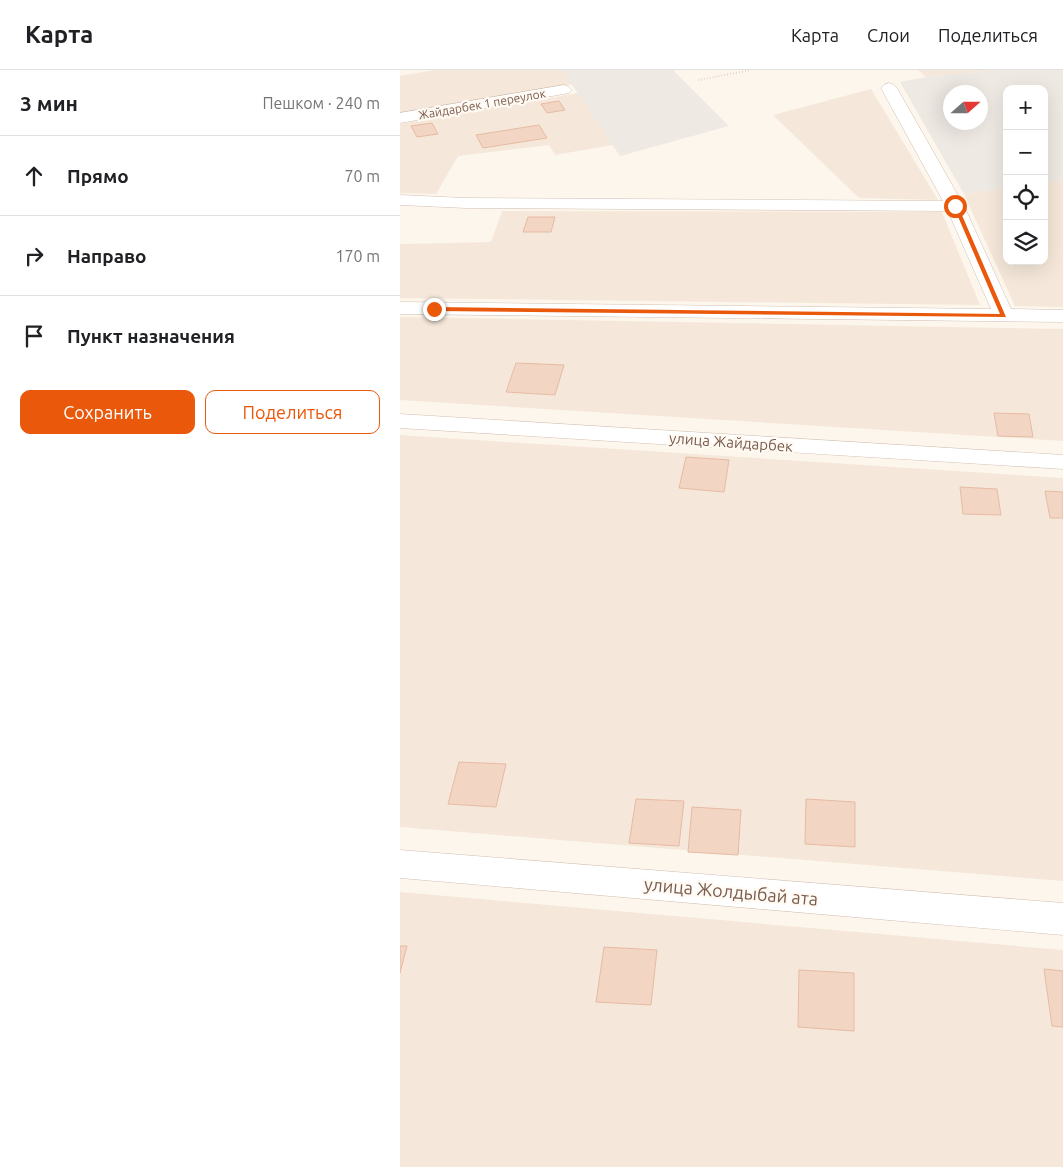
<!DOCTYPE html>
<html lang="ru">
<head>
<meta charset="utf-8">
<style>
  body { margin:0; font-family:Ubuntu,sans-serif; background:#f2f2f2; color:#202124 }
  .controls { position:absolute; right:15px; top:15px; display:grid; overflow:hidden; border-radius:10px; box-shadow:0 5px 20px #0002 }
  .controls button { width:45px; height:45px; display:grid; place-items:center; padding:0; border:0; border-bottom:1px solid #e0e0e0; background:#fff; color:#202124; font:25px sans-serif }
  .compass { position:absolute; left:543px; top:15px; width:45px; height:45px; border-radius:50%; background:#fff; box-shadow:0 5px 20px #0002; rotate:69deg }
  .stop { position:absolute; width:15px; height:15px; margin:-11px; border:4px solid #ea580c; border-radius:50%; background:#fff }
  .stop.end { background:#ea580c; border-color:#fff; box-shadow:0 1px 5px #0008 }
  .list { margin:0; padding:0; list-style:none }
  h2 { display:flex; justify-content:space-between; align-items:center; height:65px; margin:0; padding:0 20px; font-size:21px }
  h2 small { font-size:16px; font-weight:400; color:#757577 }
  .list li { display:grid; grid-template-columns:32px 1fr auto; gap:15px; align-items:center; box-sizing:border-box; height:80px; padding:0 20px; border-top:1px solid #e0e0e0 }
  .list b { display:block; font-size:19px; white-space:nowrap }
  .list em { font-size:16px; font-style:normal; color:#757577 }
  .actions { display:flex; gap:10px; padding:15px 20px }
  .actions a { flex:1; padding:11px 0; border:1px solid #ea580c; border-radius:10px; text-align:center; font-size:18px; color:#ea580c }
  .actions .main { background:#ea580c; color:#fff }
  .icon { flex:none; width:28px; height:28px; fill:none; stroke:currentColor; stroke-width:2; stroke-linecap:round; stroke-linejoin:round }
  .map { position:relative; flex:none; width:663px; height:1097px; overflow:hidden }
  header { display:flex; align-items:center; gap:30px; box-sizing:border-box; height:70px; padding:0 25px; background:#fff; border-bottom:1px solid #e0e0e0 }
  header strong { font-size:24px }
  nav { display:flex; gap:28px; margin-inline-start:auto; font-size:18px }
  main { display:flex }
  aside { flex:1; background:#fff }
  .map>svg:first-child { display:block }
  .residential { fill:#f5e8da }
  .industrial { fill:#efe9e4; fill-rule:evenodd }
  .building { fill:#f3d5c3; stroke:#e6bba3 }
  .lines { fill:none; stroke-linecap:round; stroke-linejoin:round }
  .minor-casing { stroke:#d1beb0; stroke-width:1 }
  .path { stroke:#d9b8a5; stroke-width:2; stroke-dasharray:0.5 2.5; stroke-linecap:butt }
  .minor { fill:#fff; fill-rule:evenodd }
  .route { fill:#ea580c }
  .labels { text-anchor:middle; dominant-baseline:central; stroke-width:4.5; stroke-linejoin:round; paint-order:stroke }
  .far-street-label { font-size:12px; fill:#7a5c4d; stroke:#fffaf3 }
  .street-label { font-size:15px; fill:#7a5c4d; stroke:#fffaf3 }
  .near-street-label { font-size:18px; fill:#7a5c4d; stroke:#fffaf3 }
</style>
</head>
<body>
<header>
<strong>Карта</strong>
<nav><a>Карта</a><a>Слои</a><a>Поделиться</a></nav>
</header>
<main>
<aside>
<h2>3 мин<small>Пешком · 240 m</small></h2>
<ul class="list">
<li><svg class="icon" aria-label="ahead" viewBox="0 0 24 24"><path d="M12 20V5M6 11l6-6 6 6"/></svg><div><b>Прямо</b></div><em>70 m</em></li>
<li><svg class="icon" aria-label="right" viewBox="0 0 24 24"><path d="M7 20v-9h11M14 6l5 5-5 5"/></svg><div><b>Направо</b></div><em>170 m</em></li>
<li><svg class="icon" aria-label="arrive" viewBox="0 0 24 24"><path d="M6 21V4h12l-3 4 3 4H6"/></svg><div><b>Пункт назначения</b></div></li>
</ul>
<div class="actions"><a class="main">Сохранить</a><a>Поделиться</a></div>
</aside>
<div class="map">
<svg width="663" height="1097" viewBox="0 0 663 1097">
  <rect width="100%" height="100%" fill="#fdf6ec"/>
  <g class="residential">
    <polygon points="34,0 162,0 174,14 0,42 0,6"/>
    <polygon points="518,0 597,0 526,7"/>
    <polygon points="471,19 538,130 459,128 373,45"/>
    <polygon points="178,23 213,75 155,85 149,75 58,86 36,124 0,123 0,54"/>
    <polygon points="663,110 663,237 615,236 564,124 607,118 607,191 644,191 644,113"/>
    <polygon points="102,141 542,142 580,235 0,228 0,174 91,172"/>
    <polygon points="0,247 663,259 663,371 0,330"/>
    <polygon points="0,365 663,408 663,811 0,757"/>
    <polygon points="0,822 663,880 663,1097 0,1097"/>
  </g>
  <g class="industrial">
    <polygon points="162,0 273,0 329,56 220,86"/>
    <path d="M597,0H663V110L644,113V19H607V118L564,124L500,12L526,7ZM550,22H580V52H550Z"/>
  </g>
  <g class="building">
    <polygon points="159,31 165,40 147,43 141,34"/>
    <polygon points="32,53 38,64 17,67 11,56"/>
    <polygon points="139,55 147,68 83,78 76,65"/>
    <polygon points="128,147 155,147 151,162 123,162"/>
    <polygon points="116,293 164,295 155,325 106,322"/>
    <polygon points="594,343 629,344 633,367 598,366"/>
    <polygon points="286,387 329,390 324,422 279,418"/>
    <polygon points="560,417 597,419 601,445 563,444"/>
    <polygon points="645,421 663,422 663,448 650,448"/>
    <polygon points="59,692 106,694 96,737 48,734"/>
    <polygon points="236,729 284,731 279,776 229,773"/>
    <polygon points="406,729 455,732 455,777 405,774"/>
    <polygon points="292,737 341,740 338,785 288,782"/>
    <polygon points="0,876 7,876 0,903"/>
    <polygon points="204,877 257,880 251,935 196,932"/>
    <polygon points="644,899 663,901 663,957 652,956"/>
    <polygon points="399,900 454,903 454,961 398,957"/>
  </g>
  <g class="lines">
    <defs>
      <g id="minor">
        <polygon points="489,13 494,15 497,18 564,136 611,239 663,240 663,252 0,244 0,232 591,239 548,141 66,138 0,135 0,125 66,128 543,131 481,18 484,15"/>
        <polygon points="164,15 169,17 172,20 169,23 0,53 0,43"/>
        <polygon points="0,344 663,385 663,399 0,358"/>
        <polygon points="0,780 663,833 663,865 0,808"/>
      </g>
    </defs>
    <use href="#minor" class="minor-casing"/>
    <polyline class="path" points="298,10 351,0"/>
    <use href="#minor" class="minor"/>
  </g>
  <polygon class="route" points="553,135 558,136 606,247 34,241 31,239 34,237 600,244"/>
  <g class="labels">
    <g class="far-street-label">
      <text transform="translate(82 34) rotate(-10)">Жайдарбек 1 переулок</text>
    </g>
    <g class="street-label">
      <text transform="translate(331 372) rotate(4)">улица Жайдарбек</text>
    </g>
    <g class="near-street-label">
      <text transform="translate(331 821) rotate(5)">улица Жолдыбай ата</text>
    </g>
  </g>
</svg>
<div class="controls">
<button>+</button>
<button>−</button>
<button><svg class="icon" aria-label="locate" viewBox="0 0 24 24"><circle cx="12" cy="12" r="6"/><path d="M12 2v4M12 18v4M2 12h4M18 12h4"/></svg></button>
<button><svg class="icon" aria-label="layers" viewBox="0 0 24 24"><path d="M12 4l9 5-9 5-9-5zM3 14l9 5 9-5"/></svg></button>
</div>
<svg class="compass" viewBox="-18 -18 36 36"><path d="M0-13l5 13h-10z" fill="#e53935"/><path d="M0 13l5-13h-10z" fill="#757577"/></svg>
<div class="stop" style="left:555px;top:136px"></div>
<div class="stop end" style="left:34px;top:239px"></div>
</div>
</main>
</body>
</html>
